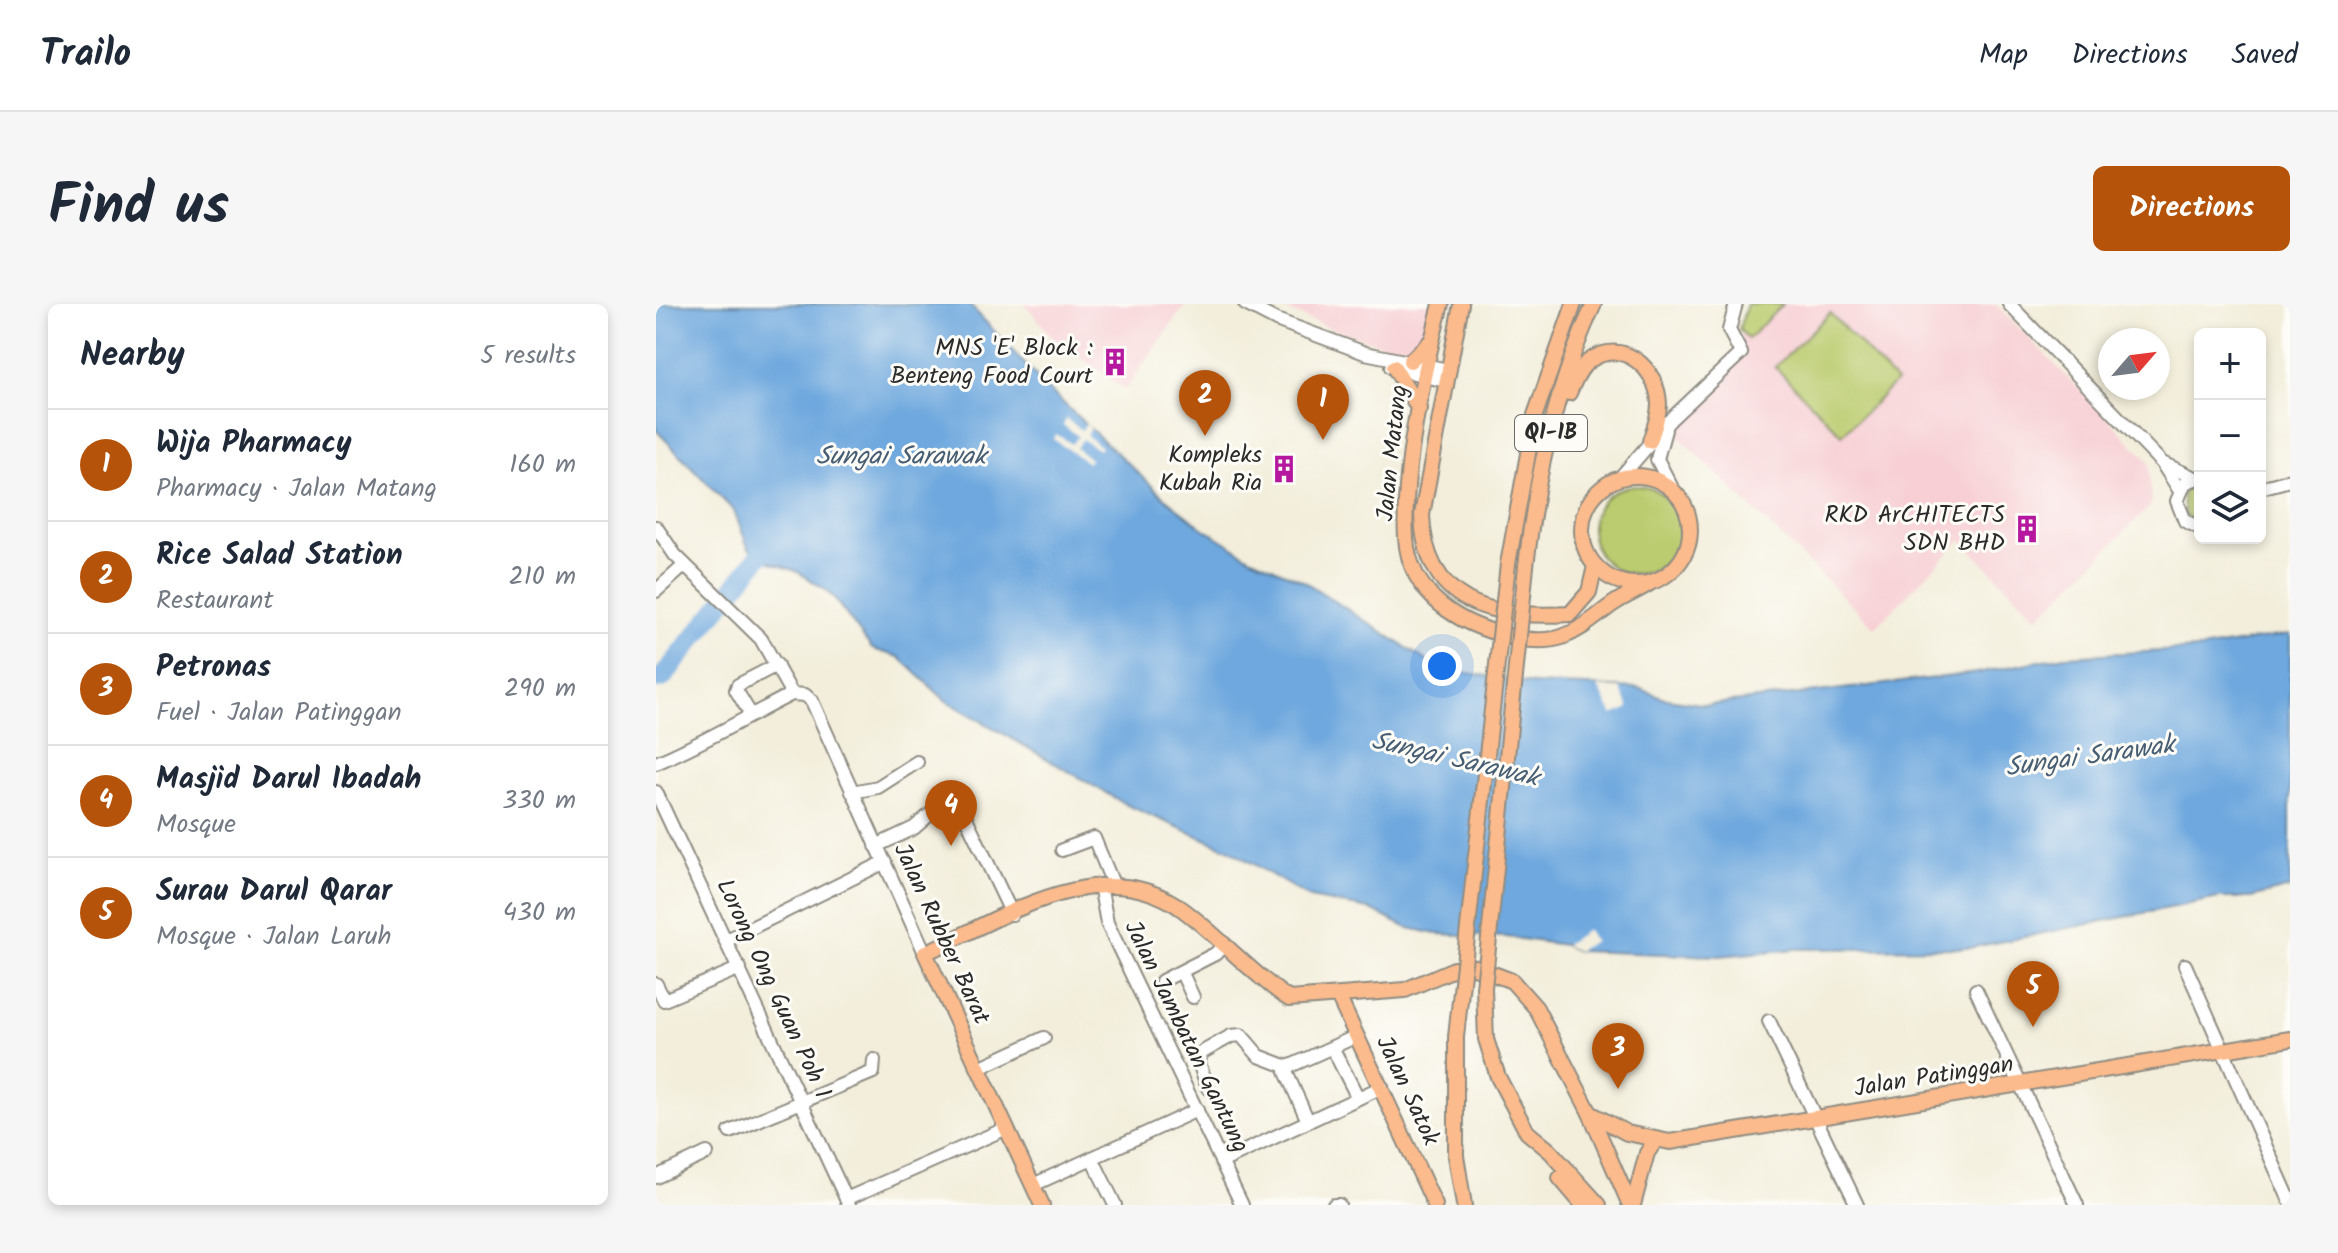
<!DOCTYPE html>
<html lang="en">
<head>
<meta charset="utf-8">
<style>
  body { margin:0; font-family:Kalam,sans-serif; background:#f6f6f7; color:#1f2937 }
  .controls { position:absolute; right:24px; top:24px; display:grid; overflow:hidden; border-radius:12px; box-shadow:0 4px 12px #0003 }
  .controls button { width:72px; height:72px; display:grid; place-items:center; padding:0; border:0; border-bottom:2px solid #e0e1e3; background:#fff; color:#1f2937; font:40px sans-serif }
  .compass { position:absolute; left:1442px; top:24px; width:72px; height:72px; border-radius:50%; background:#fff; box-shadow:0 4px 12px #0003; rotate:62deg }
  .you { position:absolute; left:786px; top:362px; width:28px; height:28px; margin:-20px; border:6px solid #fff; border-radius:50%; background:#1a73e8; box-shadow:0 0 0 12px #1a73e833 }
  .badge { display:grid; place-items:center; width:52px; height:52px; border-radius:50%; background:#b45309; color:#fff; font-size:26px; font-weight:700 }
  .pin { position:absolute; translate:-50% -66px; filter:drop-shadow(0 2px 4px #0008) }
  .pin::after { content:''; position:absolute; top:42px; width:28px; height:24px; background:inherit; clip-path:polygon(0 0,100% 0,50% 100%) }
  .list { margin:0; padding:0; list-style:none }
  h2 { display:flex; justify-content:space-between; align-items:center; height:104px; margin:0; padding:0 32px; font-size:34px }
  h2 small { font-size:26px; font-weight:400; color:#747a83 }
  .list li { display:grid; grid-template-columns:52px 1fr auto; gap:24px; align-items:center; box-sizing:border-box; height:112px; padding:0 32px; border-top:2px solid #e0e1e3 }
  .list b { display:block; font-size:30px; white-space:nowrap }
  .list p { margin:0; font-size:26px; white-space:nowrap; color:#747a83 }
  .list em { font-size:26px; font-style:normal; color:#747a83 }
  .icon { flex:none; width:44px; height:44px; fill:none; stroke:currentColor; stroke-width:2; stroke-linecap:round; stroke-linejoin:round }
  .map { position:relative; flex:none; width:1634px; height:901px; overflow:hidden; border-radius:12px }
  header { display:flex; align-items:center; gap:48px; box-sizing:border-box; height:112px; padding:0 40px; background:#fff; border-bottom:2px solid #e0e1e3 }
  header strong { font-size:38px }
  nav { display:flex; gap:44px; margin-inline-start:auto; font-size:28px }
  .intro { display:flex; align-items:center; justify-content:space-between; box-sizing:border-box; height:192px; padding:0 48px }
  h1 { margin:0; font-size:56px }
  .button { padding:20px 36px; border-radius:12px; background:#b45309; color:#fff; font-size:28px; font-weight:700 }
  main { display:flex; gap:48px; padding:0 48px }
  aside { flex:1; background:#fff; border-radius:12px; box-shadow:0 4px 12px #0003 }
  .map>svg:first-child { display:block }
  .built { fill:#f7cfd4 }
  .green { fill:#bbcc6f; stroke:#737c4d; stroke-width:2 }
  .water { fill:#6ea8de; stroke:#4c6a84; stroke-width:2 }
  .pier { fill:#f3eedb }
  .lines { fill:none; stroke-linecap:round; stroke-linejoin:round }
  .river { stroke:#6ea8de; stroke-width:20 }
  .minor-casing { stroke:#8f8c83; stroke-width:16 }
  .major-casing { stroke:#8f8c83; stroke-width:18 }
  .minor { stroke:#fff; stroke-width:12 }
  .major { stroke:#fbbb8c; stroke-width:14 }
  .major-bridge-casing { stroke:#8f8c83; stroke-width:18; stroke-linecap:butt }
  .major-bridge { stroke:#fbbb8c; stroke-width:14 }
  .labels { text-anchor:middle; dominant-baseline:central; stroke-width:6; stroke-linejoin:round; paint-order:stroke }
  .shield { fill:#fdfcf7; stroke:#6a6a68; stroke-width:2 }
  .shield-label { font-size:22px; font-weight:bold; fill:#2b2b2b }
  .poi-label { font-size:24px; fill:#2b2b2b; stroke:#fdfcf7; text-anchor:end }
  .street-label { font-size:24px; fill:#2b2b2b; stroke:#fdfcf7 }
  .water-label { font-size:26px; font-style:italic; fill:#465d73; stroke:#fdfcf7 }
</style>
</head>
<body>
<header>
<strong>Trailo</strong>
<nav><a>Map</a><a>Directions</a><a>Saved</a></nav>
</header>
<div class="intro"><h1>Find us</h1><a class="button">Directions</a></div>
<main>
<aside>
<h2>Nearby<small>5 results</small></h2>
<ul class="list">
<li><span class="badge">1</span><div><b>Wija Pharmacy</b><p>Pharmacy · Jalan Matang</p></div><em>160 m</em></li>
<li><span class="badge">2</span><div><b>Rice Salad Station</b><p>Restaurant</p></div><em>210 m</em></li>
<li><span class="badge">3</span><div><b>Petronas</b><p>Fuel · Jalan Patinggan</p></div><em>290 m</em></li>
<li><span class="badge">4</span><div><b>Masjid Darul Ibadah</b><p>Mosque</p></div><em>330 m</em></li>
<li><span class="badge">5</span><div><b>Surau Darul Qarar</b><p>Mosque · Jalan Laruh</p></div><em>430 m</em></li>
</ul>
</aside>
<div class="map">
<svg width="1634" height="901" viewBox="0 0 1634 901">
  <rect width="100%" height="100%" fill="#fdfcf7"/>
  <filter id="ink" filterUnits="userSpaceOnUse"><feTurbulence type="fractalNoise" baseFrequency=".0125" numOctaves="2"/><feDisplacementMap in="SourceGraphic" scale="16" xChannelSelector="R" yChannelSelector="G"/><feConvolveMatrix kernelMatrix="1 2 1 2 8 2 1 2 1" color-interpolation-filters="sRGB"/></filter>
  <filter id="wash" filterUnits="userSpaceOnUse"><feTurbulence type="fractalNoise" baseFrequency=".006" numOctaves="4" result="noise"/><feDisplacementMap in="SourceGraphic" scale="32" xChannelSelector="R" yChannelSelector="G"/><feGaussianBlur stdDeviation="1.8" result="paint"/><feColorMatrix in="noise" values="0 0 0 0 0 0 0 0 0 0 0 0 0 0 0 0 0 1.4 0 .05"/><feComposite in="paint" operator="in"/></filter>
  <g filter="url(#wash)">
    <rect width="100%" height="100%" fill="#f3eedb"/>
    <g class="built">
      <polygon points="369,0 530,0 469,86 397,34"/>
      <polygon points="616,0 776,0 763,51 679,26"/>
      <polygon points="1110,0 1340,0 1493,157 1495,201 1382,314 1305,236 1219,324 1017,127 1069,80 1080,37"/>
    </g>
    <g class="green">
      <polygon points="1091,0 1127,0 1092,35 1083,25"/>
      <polygon points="1174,9 1240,78 1186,131 1119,63"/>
      <polygon points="1544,176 1544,220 1529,212 1526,189"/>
      <circle cx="980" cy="226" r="44"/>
    </g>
    <polygon class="water" points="0,0 313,0 390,83 510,195 547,224 594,253 649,278 771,357 789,365 877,380 982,384 1011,395 1051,401 1321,369 1409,352 1545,345 1634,330 1634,584 1595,594 1563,594 1313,644 1140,645 1063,652 921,647 908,641 851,633 780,630 749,623 713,605 654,594 572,545 471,501 289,396 243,353 216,345 177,293 167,284 140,267 102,254 92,243 78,207 0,126"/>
    <g class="pier">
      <polygon points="410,115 426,126 430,119 435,124 430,131 445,143 443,146 426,135 420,144 434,155 432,159 397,135 400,130 416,140 422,132 407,121"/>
      <polygon points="942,383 964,384 973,404 957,411"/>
      <polygon points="931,626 938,637 921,647 908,641"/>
    </g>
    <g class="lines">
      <polyline class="river" points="0,375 6,374 117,235"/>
    </g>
  </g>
  <g filter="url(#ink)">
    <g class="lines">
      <defs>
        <g id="minor">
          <polyline points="589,0 620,16 709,49 792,66"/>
          <polyline points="1353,0 1506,159 1524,187"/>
          <polyline points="735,63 789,77"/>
          <polyline points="1009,126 1001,155 1018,188"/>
          <polyline points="1506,159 1539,174"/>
          <polyline points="1544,173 1529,179 1521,197 1529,217 1544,224"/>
          <polyline points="963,175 1014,116 1085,49 1073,26 1080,0"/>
          <polyline points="1604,184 1634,176"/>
          <polyline points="0,223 19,251 105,335 136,390"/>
          <polyline points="0,287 29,261"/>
          <polyline points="136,390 149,391 156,397 269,649"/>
          <polyline points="95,411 80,386 82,381 121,361"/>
          <path d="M0,459C48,439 90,413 136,390"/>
          <polyline points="0,488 193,901"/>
          <polyline points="196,488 222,483 261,458"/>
          <polyline points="220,542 258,524 294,493 300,493 356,610"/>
          <polyline points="406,546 438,534 457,580"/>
          <polyline points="444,581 451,619 586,901"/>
          <polyline points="71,636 229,558"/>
          <polyline points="1529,661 1634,897"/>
          <polyline points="526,669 537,693"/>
          <polyline points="506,677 559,650 569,641"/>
          <polyline points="0,680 8,696 84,664"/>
          <polyline points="1320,686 1421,901"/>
          <polyline points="1113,717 1201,901"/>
          <polyline points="677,745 702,794"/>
          <polyline points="323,764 388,734"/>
          <polyline points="552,784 543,759 545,749 575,732 585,731 603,752 632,763"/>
          <polyline points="652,817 630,768 632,763 701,732"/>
          <polyline points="74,828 217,768 218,756"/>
          <polyline points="436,854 459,901"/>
          <polyline points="565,858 726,783"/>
          <polyline points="0,873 51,849"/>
          <polyline points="377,881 541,806"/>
          <polyline points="190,895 351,824"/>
          <polyline points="678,901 683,901"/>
        </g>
        <g id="major">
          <path d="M785,0C768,67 746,166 750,234C754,292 803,320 852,332C869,336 888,339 906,333C926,326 940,312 957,300C968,292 982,287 994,279"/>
          <path d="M805,0L766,211C769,301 837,315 914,310L933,288L939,262"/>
          <polyline points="754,57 774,38"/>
          <polyline points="738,63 763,105"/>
          <path d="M913,89C918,78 923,64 933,57C966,33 1002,64 1003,100C1003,113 998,125 994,137"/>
          <circle cx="980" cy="226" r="54"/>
          <polyline points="852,260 879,111 918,0"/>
          <path d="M870,262C880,173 900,82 938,0"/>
          <polyline points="682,692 779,901"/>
          <polyline points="800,733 800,852 808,901"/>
          <polyline points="830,735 842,773 871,828 894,847 943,901"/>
          <polyline points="934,809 971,829 1014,838 1634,735"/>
          <polyline points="904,874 927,901"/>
          <path d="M386,901L269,649C345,615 445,546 526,605C563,632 594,669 633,695L749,686L798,665L819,663L856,677L880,704L934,809L974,901"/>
          <polyline points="977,901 991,849 999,837"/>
        </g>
      </defs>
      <use href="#minor" class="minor-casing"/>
      <use href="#major" class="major-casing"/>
      <use href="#minor" class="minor"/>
      <use href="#major" class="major"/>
      <defs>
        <g id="major-bridge">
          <polyline points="800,733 852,260"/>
          <polyline points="830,735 828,684 870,262"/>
        </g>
      </defs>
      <use href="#major-bridge" class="major-bridge-casing"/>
      <use href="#major-bridge" class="major-bridge"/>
    </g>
  </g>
  <defs>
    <symbol id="building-bare" viewBox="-9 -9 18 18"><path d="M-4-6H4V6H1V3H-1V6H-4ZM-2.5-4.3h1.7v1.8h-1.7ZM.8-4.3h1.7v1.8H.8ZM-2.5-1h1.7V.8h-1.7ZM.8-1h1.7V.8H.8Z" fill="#b5179e" stroke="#fdfcf7" stroke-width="2.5" paint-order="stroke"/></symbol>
  </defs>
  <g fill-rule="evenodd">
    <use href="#building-bare" x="439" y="38" width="40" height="40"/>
    <use href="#building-bare" x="608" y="145" width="40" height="40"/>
    <use href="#building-bare" x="1351" y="205" width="40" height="40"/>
  </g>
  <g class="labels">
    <rect class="shield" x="859" y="111" width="72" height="36" rx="6"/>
    <g class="shield-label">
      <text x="895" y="129">Q1-1B</text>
    </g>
    <g class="poi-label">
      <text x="437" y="44">MNS 'E' Block :<tspan x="437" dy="28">Benteng Food Court</tspan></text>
      <text x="606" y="151">Kompleks<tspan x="606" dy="28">Kubah Ria</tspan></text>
      <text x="1349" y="211">RKD ArCHITECTS<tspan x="1349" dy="28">SDN BHD</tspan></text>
    </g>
    <g class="street-label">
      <text transform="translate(737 149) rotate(-84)">Jalan Matang</text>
      <text transform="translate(285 630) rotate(65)">Jalan Rubber Barat</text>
      <text transform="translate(117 685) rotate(65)">Lorong Ong Guan Poh 1</text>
      <text transform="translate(530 733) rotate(64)">Jalan Jambatan Gantung</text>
      <text transform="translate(1278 773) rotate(-9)">Jalan Patinggan</text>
      <text transform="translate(751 787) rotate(65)">Jalan Satok</text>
    </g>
    <g class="water-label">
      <text x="245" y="153">Sungai Sarawak</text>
      <text transform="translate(1434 453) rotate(-8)">Sungai Sarawak</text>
      <text transform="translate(799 456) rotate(13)">Sungai Sarawak</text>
    </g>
  </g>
</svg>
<div class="controls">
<button>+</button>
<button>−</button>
<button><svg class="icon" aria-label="layers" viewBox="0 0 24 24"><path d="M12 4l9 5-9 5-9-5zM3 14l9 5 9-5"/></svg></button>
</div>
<svg class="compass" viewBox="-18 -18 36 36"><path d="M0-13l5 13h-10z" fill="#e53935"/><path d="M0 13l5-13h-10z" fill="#747a83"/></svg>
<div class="you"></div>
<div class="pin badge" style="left:667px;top:136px">1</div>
<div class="pin badge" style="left:549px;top:132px">2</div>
<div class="pin badge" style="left:962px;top:785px">3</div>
<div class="pin badge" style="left:295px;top:542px">4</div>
<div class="pin badge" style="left:1377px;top:723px">5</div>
</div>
</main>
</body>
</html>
